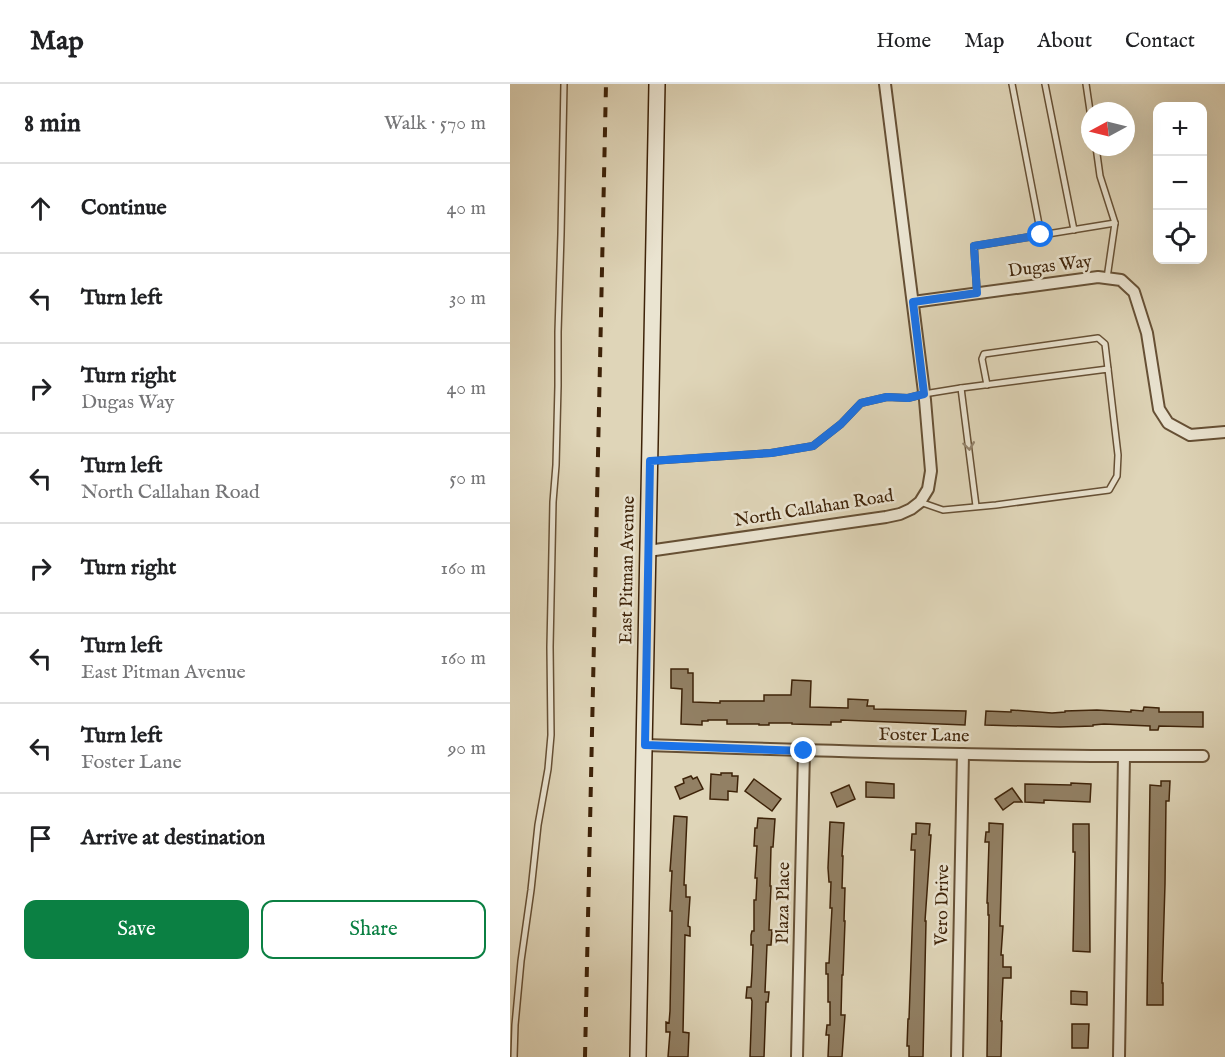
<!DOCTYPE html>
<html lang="en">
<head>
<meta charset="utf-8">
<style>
  body { margin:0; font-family:"IM FELL English",serif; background:#f6f6f6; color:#202124 }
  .controls { position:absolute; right:18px; top:18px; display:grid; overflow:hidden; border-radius:12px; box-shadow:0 6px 24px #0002 }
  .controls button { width:54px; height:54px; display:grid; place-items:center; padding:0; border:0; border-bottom:2px solid #e0e0e0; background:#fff; color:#202124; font:30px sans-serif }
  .compass { position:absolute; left:571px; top:18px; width:54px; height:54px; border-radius:50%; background:#fff; box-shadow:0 6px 24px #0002; rotate:263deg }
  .stop { position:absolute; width:18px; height:18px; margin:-14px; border:4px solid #1a73e8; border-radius:50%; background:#fff }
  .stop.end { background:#1a73e8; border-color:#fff; box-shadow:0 2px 6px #0008 }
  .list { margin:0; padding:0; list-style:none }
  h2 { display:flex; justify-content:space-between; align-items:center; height:78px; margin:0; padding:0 24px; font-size:26px }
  h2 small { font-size:20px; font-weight:400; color:#757577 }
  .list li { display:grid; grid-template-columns:39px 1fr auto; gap:18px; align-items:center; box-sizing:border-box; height:90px; padding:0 24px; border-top:2px solid #e0e0e0 }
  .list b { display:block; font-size:22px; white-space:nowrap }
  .list p { margin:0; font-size:20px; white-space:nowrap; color:#757577 }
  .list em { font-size:20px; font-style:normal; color:#757577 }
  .actions { display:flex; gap:12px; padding:18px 24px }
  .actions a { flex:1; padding:14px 0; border:2px solid #0b8043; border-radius:12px; text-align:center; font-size:21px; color:#0b8043 }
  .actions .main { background:#0b8043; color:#fff }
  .icon { flex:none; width:33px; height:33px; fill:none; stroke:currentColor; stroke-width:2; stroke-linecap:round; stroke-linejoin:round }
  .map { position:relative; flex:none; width:715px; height:973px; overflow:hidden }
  header { display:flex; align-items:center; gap:36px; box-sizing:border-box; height:84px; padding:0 30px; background:#fff; border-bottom:2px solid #e0e0e0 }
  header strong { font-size:28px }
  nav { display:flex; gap:33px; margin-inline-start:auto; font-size:21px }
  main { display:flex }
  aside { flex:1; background:#fff }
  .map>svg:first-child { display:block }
  .building { fill:#928064; stroke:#3e2309; stroke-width:1.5 }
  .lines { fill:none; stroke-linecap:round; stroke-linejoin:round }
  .lane-casing { stroke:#665035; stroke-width:8 }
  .street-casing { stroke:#665035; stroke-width:14 }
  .secondary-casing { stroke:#3e2309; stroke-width:18 }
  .lane { stroke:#eae4d1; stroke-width:5 }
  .street { stroke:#eae4d1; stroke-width:10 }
  .secondary { stroke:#eae4d1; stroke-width:15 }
  .rail { stroke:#3e2309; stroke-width:4; stroke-dasharray:10 10; stroke-linecap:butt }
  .oneway { stroke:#94846d }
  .route { stroke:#1a73e8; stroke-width:8 }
  .labels { text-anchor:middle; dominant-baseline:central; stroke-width:5; stroke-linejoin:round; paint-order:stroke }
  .street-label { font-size:18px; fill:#3e2309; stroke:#eae4d1 }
</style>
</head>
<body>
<header>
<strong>Map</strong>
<nav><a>Home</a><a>Map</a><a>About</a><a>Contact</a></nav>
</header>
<main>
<aside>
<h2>8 min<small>Walk · 570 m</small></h2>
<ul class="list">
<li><svg class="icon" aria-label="ahead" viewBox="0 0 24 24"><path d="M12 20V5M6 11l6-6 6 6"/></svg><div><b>Continue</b></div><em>40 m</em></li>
<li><svg class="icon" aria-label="left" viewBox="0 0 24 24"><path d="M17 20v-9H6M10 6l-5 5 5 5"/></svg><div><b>Turn left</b></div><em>30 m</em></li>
<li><svg class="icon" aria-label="right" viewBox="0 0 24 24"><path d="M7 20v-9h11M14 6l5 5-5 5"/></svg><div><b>Turn right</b><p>Dugas Way</p></div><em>40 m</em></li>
<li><svg class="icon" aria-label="left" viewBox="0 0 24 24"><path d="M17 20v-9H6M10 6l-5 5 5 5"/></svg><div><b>Turn left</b><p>North Callahan Road</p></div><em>50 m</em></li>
<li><svg class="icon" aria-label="right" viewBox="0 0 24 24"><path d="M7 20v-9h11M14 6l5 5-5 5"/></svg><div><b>Turn right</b></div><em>160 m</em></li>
<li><svg class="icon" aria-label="left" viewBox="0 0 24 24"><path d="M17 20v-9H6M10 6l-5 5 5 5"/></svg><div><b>Turn left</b><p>East Pitman Avenue</p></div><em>160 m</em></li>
<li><svg class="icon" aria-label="left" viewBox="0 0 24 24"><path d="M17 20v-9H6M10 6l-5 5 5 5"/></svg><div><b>Turn left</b><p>Foster Lane</p></div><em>90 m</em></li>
<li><svg class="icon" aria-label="arrive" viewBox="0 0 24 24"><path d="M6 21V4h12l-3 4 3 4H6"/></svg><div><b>Arrive at destination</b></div></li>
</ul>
<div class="actions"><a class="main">Save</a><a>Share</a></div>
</aside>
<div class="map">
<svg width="715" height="973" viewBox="0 0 715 973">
  <rect width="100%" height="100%" fill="#dfd5b8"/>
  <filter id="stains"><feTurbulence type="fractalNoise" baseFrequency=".00333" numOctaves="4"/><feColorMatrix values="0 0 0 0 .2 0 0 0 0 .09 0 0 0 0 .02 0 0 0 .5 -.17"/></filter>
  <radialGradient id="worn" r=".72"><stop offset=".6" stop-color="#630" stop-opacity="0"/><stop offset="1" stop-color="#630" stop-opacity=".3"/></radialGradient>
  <g class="building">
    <polygon points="161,585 178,585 178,589 183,589 183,618 210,619 210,617 254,617 254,611 281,611 282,596 301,597 300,623 338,624 338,615 358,616 357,622 364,622 364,625 456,627 455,641 331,636 331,638 321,638 321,641 282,640 282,639 259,639 259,641 249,641 249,640 217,640 217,636 198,636 198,637 192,637 192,641 171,640 172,605 161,604"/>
    <polygon points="634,623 649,624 649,628 693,628 693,643 649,642 648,646 640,646 640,642 594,640 583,641 583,642 550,643 475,641 476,627 501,628 501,626 542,629 555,628 555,627 587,626 621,628 621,626 633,627"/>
    <polygon points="211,689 222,689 222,692 228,692 227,708 218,707 218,716 200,715 201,690 211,691"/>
    <polygon points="181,692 183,695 187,693 193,705 170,715 165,703 174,699 173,695"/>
    <polygon points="244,695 271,715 262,727 235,707"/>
    <polygon points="651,697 660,697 659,717 656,717 655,800 652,899 653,899 653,921 637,921 640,701 651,702"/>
    <polygon points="356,698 384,700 384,714 356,713"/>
    <polygon points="561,699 581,700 580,718 534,716 534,719 515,718 515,700 561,701"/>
    <polygon points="339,701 345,715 327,723 321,709"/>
    <polygon points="502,704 512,718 504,718 493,726 485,715"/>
    <polygon points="164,732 177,733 174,801 176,801 176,813 180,813 178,842 180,843 180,852 175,851 173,948 179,949 178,973 158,973 160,948 156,948 156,938 159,939 160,927 162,827 160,827 162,787 160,787"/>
    <polygon points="248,734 265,735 263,763 261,763 260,802 261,802 259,846 262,846 261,861 257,861 255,908 259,908 258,918 256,918 254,973 240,973 242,917 241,914 236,914 237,903 241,903 242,888 243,861 241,861 241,851 242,847 244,847 244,816 246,816 247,794 245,794 247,762 244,762 245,744 247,744"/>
    <polygon points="320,738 334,739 332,772 333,772 332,804 335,804 334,837 335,837 333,891 332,891 331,931 335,931 332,973 318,973 319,951 316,951 317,941 320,941 320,918 318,918 318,890 316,890 316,879 319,879 322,824 320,824 321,798 319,798 318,784"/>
    <polygon points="406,739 420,740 419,751 421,751 415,837 416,837 413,973 399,973 399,962 397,962 398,935 399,935 405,766 401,766 402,750 406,750"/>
    <polygon points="479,739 493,740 490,842 493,842 491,871 493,871 493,883 501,883 501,894 493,894 491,937 492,937 491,973 477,973 479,831 478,831 478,819 477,819 479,758 475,758 476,748 479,748"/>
    <polygon points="563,740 579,740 580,868 563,867 565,768 563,768"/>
    <polygon points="561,907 577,908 577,921 561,920"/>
    <polygon points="562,940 579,940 578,964 562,964"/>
  </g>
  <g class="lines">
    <defs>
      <g id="lane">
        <polyline points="502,0 531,151"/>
        <polyline points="535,0 564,146"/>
        <polyline points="576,0 580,27"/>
        <polyline points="586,63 590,92 605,139 597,194"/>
        <polyline points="467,209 464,162 605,139"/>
        <polyline points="477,301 472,275 474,270 588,254 595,260 598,285"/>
        <polyline points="451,304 466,422"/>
        <polyline points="141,377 261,369 303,362 331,340 351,319 377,313 398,314 414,310 451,304 598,285 608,371 607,392 599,406 486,421 433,426 410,418"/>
        <polyline points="4,973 5,941 11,877 21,806 28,741 38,685 41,651 40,563 43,418 46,381 48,302 48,248 51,150 54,0"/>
      </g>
      <g id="street">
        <polyline points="403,218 588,193 611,196 624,208 637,249 649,325 658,339 680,351 715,348"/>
        <polyline points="138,467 376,433 390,430 401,425 410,418 418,405 421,387 415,316 375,0"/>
        <path d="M135,661C321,667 507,673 693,672"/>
        <polyline points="287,973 294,667"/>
        <polyline points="447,973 453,670"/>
        <polyline points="609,973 614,672"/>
      </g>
      <polyline id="secondary" points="128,973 147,0"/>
    </defs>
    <use href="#lane" class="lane-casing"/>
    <use href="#street" class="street-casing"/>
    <use href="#secondary" class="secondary-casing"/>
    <use href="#lane" class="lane"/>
    <use href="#street" class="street"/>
    <use href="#secondary" class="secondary"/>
    <polyline class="rail" points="75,973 96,0"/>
  </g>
  <defs><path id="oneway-chevron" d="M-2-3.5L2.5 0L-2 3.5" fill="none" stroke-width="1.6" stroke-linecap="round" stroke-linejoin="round" transform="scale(1.5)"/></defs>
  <use class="oneway" href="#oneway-chevron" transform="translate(459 362) rotate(83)"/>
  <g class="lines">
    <polyline class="route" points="294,667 135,661 140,377 261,369 303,362 331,340 351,319 377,313 398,314 414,310 403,218 467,209 464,162 531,151"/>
  </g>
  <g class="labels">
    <g class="street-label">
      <text transform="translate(540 183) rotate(-7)">Dugas Way</text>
      <text transform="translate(304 425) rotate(-9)">North Callahan Road</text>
      <text transform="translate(118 486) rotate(-89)">East Pitman Avenue</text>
      <text transform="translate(414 652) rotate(1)">Foster Lane</text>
      <text transform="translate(274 819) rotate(-89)">Plaza Place</text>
      <text transform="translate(433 821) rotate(-89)">Vero Drive</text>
    </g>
  </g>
  <rect width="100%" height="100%" filter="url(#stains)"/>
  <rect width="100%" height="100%" fill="url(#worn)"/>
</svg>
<div class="controls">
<button>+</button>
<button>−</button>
<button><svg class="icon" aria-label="locate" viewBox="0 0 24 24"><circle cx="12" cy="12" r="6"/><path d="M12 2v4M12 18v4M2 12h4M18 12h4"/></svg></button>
</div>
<svg class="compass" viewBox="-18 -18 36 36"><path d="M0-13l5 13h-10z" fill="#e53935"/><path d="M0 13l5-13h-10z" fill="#757577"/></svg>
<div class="stop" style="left:531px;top:151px"></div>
<div class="stop end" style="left:294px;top:667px"></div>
</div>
</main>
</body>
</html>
